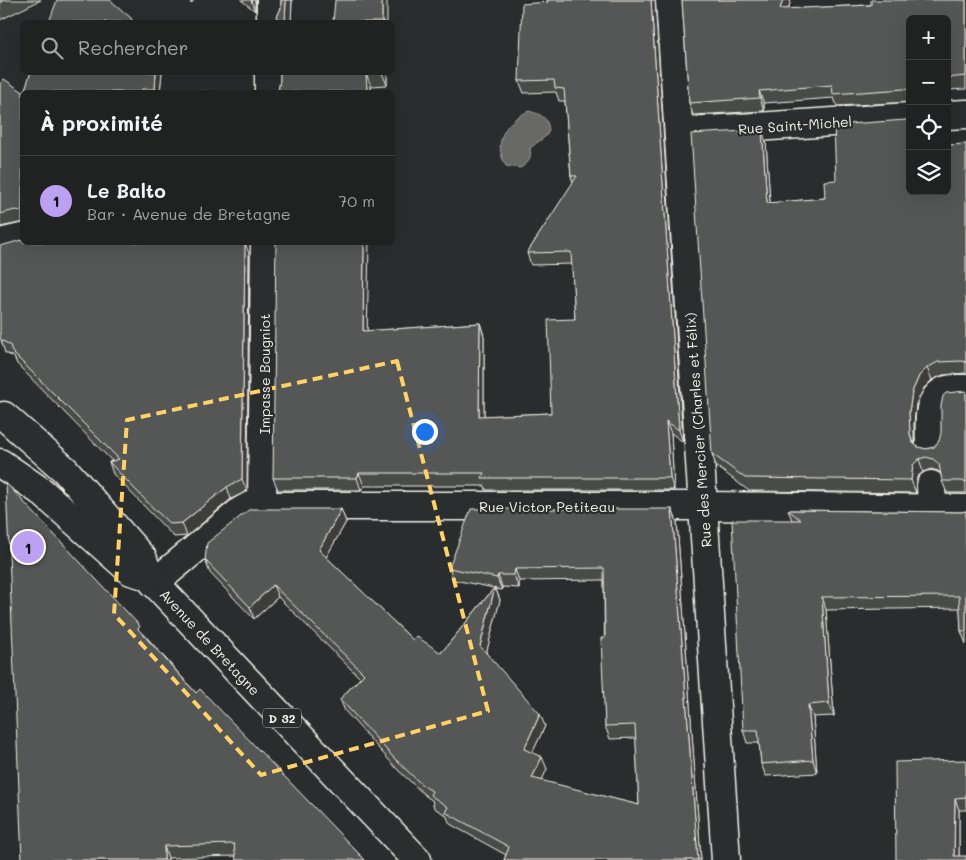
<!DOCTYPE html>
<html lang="fr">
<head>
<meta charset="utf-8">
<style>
  body { margin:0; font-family:Mali,sans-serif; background:#2d2f2f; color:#f1f3f6 }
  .controls { position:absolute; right:15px; top:15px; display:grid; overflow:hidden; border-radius:8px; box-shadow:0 5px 20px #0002 }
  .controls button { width:45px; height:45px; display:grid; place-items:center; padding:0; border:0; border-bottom:1px solid #3d3f40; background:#202222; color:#f1f3f6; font:25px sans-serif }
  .you { position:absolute; left:424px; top:431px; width:18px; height:18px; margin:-12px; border:4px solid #fff; border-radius:50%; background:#1a73e8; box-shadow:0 0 0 8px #1a73e833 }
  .badge { display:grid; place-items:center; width:32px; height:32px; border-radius:50%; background:#bca0f2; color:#111; font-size:16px; font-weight:700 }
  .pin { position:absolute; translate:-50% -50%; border:2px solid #fff; box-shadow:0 1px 5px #0006 }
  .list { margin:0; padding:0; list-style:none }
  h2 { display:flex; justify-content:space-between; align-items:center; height:65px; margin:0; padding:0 20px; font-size:21px }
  h2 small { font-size:16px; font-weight:400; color:#a2a4a5 }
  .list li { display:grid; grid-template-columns:32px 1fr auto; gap:15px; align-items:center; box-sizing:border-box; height:90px; padding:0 20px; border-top:1px solid #3d3f40 }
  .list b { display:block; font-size:19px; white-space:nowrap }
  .list p { margin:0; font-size:16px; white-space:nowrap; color:#a2a4a5 }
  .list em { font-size:16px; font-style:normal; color:#a2a4a5 }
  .icon { flex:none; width:28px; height:28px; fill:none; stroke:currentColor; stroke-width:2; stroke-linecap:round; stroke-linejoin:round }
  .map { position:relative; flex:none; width:966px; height:860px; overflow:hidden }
  .search { position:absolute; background:#202222; box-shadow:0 5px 20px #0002; left:20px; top:20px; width:375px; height:55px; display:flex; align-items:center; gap:12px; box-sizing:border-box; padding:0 18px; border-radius:8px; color:#a2a4a5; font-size:19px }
  .panel { position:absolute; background:#202222; box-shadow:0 5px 20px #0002; left:20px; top:90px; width:375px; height:155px; border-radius:8px }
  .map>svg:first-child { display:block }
  .water { fill:#676866; stroke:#9f9f9a }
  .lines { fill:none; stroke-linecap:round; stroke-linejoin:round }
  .minor-casing { stroke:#f4f1e8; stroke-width:31 }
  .major-casing { stroke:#f4f1e8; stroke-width:31 }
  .minor { stroke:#2a2d2e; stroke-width:28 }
  .major { stroke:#2a2d2e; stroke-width:28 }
  .wall { fill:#494b4a; stroke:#f4f1e8; fill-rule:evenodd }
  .shaded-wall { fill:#3c3d3c; stroke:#f4f1e8 }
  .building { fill:#555756; stroke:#f4f1e8 }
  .marked { fill:none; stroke:#ffd166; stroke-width:4; stroke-dasharray:10 6; stroke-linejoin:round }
  .labels { text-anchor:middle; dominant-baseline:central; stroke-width:4.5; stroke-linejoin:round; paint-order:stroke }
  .shield { fill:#2a2d2e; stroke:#b7b6b0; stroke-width:1 }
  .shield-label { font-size:12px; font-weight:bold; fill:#f4f1e8 }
  .street-label { font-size:14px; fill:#f4f1e8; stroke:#2a2d2e }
</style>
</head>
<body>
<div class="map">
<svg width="966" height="860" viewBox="0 0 966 860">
  <rect width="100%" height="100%" fill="#2a2d2e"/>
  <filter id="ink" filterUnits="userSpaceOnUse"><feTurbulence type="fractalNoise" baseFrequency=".02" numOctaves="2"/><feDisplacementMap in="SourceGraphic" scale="10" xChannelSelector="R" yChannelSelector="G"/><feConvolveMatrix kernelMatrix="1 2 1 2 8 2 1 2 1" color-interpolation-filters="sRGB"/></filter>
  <g filter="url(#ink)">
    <path class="water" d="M529,111C542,115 548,117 549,131L546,136L530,148C532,158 529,163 520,168L506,166C492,142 505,121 529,111Z"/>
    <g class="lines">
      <defs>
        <g id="minor">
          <polyline points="670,0 726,860"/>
          <polyline points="271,22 271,0"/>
          <polyline points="269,92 269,72"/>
          <polyline points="947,115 966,114"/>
          <polyline points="679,132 910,117"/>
          <polyline points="0,243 22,238"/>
          <path d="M930,446C930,429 926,402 942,392C948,388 959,389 966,389"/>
          <polyline points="931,485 932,508"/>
          <polyline points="262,506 265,242"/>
          <polyline points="154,583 241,511 250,506 702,506 966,509"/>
        </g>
        <g id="major">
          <polyline points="4,416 65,470 143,559 148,576 417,860"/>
          <polyline points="0,463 42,492 131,571 148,576"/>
        </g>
      </defs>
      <use href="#minor" class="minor-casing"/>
      <use href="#major" class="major-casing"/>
      <use href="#minor" class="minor"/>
      <use href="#major" class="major"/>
    </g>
    <g class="wall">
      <polygon points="0,0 41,0 0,20"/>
      <polygon points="241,0 255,0 255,11"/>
      <polygon points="281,0 292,0 291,22 279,22 277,17 281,8"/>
      <polygon points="547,0 655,0 683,442 671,433 674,490 486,490 485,486 364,486 361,490 278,490 273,478 367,331 480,323 484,336 484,416 551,413 575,319 572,264 531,265 527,253 573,183 571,176 565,101 559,101 556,92 524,93 519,81 548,2"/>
      <polygon points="682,0 791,0 788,9 966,0 966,89 947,90 947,19 910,19 910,102 837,106 834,98 764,103 764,111 693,115 689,103"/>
      <polygon points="31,72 162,72 160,92 24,92"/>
      <polygon points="280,72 387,72 387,85 371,86 371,92 278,92 280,80"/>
      <polygon points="0,84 23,92 22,223 19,223 0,227"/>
      <polygon points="906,120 910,191 966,144 966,373 943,375 932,380 924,388 916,404 914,424 914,444 918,447 926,449 934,447 939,441 966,391 966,493 947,493 942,481 941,474 938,471 931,469 923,472 917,477 916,493 749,491 716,466 712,454 766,142 770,203 825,198 836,180"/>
      <polygon points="249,254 247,491 231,499 187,536 174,537 113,474 109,462 112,461 17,364 14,357 5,353 1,340"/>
      <path d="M341,509L346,522L326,557L413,640L441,653L494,588L454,580L449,568L672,509L677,522L701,860H504L506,855L450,824L446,815L434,808L432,800L427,797L398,770L345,711L340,699L360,678L278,597L254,619L210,573L205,560ZM604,580L605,726L610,739L636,738L639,805L541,781L547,769L532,753L545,726L486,653L500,600L496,589L502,590V587L519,588V581Z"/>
      <polygon points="788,510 961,512 966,511 966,644 961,631 960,608 826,610 834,716 813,717 817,773 766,776 761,764 759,743 747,743 743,730 792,520"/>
      <polygon points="143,633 196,693 365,860 235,856 168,858 168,860 22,860"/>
      <polygon points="966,760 966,810 959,810 959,856 896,860"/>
    </g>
    <g class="shaded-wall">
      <polygon points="190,0 194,0 191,4"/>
      <polygon points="251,0 255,0 255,11"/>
      <polygon points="286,0 292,0 291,22 285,22"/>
      <rect x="382" y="0" width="5" height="22"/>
      <polygon points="651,0 655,0 683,442 679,430"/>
      <polygon points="783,0 791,0 784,22 780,9"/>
      <polygon points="156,72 162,72 160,92 156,92 155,89"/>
      <polygon points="387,72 387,85 382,73"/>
      <polygon points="366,73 371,86 371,92 367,92"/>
      <polygon points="759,91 764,103 764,111 760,98"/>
      <polygon points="762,130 766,142 771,216 767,203"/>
      <polygon points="245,242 249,254 247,491 242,479"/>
      <polygon points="364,242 369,242 367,343 363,331"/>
      <polygon points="480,323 484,336 484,429 479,416"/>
      <polygon points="927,368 932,380 924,388 916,404 914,424 914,447 910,434 909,412 912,392 919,376"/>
      <polygon points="666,421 671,433 674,490 670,478"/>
      <polygon points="919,459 923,472 917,477 916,493 911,480 913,465"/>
      <polygon points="359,473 364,486 361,490 357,478"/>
      <polygon points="227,487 231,499 187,536 182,523"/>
      <polygon points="341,509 346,522 323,563 319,550"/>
      <polygon points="672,509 677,522 701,860 698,860"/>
      <polygon points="515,569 519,581 519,588 514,575"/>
      <polygon points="498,575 502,587 502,590 497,578"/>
      <polygon points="273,585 278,597 254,619 250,607"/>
      <polygon points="495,587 500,600 485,658 480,646"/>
      <polygon points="822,597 826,610 834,716 829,703"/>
      <polygon points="808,705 813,717 817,773 813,760"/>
      <polygon points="540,714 545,726 528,762 524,749"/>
      <polygon points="542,757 547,769 537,791 532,778"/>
      <polygon points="955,798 959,810 959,860 954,856"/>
      <polygon points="164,846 168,858 168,860 164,860"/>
    </g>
    <g class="building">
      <polygon points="0,0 6,0 0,3"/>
      <polygon points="57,0 110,0 131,18 133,22 49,22"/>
      <polygon points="281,0 286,0 285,22 284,22 277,17 281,8"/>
      <polygon points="335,0 382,0 382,22 333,22"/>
      <polygon points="547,0 651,0 679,430 666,421 670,478 482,478 484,473 359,473 357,478 273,478 276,242 364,242 363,331 480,323 479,416 551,413 548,320 575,319 571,252 527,253 577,176 571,176 564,89 555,88 554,80 519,81 522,4 548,2"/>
      <polygon points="682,0 783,0 780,9 871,5 871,0 966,0 966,76 947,78 947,19 910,19 910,90 904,89 833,94 832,85 759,91 760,98 689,103"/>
      <polygon points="31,72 156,72 155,89 142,89 141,92 24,92"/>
      <polygon points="280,72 382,72 382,73 366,73 367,92 278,92 280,80"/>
      <polygon points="4,79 23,92 22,211 15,210 0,214 0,84"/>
      <polygon points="200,91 227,92 200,92"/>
      <polygon points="910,119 910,191 947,191 947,145 966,144 966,362 962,361 938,362 927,368 919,376 912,392 909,412 910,434 912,442 918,447 926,449 934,447 939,441 941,433 941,406 943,396 946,393 966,391 966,482 962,481 942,481 939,464 933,459 926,457 919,459 913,465 911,480 745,478 712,454 691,134 762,130 767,203 825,198 824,181 836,180 834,125 906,120"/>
      <polygon points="22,240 22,242 245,242 242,479 227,487 182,523 170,524 152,507 109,462 119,459 12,352 10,345 1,340 0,336 0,246"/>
      <polygon points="6,483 140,626 138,629 196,693 200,689 365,860 236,860 234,844 164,846 164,860 22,860"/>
      <polygon points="250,509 341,509 319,550 413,640 416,636 441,653 495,587 480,646 540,714 524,749 542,757 532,778 639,805 635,725 605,726 601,638 605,638 604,568 515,569 514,575 498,575 497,578 449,568 471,509 672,509 698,860 504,860 509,847 445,812 448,807 430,795 432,791 422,785 393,757 340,699 364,674 273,585 250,607 205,560 207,543"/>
      <polygon points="788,510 961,512 966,511 966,631 961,631 959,596 822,597 829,703 808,705 813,760 761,764 758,730 743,730 732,520 801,520"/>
      <polygon points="966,760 966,797 955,798 954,856 966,856 966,860 896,860 895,762"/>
    </g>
  </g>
  <path class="marked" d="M397,361L488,711L261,775L114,614L127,420Z"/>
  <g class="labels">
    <rect class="shield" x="263" y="708.5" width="38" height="19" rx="4"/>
    <g class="shield-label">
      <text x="282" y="718">D 32</text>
    </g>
    <g class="street-label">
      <text transform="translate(795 125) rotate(-4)">Rue Saint-Michel</text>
      <text transform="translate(264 374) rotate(-90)">Impasse Bougniot</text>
      <text transform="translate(698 430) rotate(-94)">Rue des Mercier (Charles et Félix)</text>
      <text x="547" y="506">Rue Victor Petiteau</text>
      <text transform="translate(210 642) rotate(47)">Avenue de Bretagne</text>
    </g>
  </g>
</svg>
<div class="controls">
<button>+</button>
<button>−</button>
<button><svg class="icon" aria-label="locate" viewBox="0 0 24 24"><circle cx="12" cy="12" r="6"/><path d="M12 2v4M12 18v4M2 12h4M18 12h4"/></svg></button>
<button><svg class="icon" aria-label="layers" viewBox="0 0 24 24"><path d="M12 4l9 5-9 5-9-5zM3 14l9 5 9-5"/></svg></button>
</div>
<div class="you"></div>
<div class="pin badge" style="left:28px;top:547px">1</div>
<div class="search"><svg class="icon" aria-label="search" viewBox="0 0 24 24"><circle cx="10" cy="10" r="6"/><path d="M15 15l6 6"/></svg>Rechercher</div>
<section class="panel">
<h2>À proximité<small></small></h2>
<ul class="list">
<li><span class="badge">1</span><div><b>Le Balto</b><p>Bar · Avenue de Bretagne</p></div><em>70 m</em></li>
</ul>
</section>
</div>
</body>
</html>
